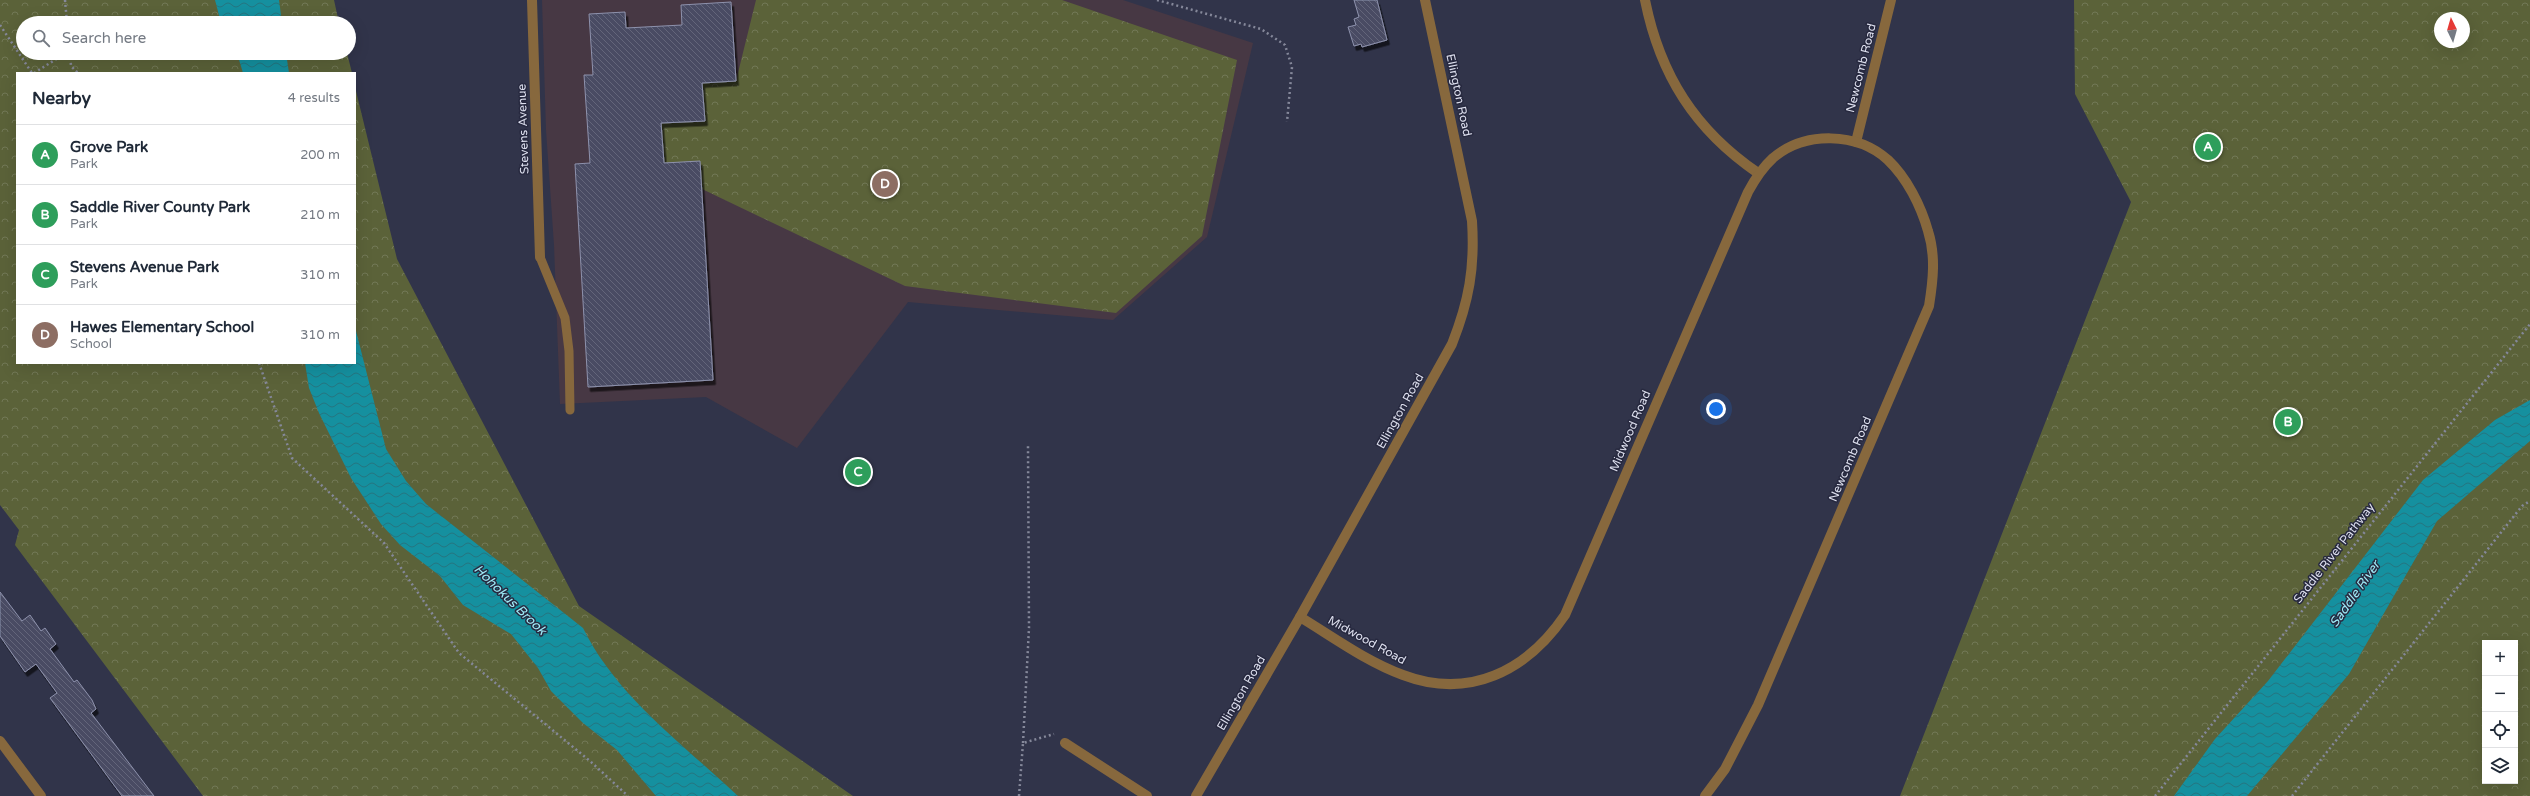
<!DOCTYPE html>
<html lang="en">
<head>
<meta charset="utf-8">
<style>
  body { margin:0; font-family:"Varela Round",sans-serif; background:#f2f2f3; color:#1f2937 }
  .controls { position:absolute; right:12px; bottom:12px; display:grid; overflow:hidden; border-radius:0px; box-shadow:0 4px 16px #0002 }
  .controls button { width:36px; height:36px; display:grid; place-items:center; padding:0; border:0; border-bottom:1px solid #e0e1e3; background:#fff; color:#1f2937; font:20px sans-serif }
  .compass { position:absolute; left:2434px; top:12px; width:36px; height:36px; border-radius:50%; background:#fff; box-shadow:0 4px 16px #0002; rotate:355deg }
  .you { position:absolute; left:1716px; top:409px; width:14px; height:14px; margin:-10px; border:3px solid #fff; border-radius:50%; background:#1a73e8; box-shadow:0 0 0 6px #1a73e833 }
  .badge { display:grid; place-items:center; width:26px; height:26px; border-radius:50%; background:#3f764d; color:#fff; font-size:13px; font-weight:700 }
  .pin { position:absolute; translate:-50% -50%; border:2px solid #fff; box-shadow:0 1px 4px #0006 }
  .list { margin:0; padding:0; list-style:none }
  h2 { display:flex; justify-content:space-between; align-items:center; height:52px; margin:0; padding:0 16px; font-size:17px }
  h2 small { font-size:13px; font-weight:400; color:#747a83 }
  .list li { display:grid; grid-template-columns:26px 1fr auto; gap:12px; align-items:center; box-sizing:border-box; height:60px; padding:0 16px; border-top:1px solid #e0e1e3 }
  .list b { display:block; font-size:15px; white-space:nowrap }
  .list p { margin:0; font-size:13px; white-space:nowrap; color:#747a83 }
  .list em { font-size:13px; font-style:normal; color:#747a83 }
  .icon { flex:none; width:22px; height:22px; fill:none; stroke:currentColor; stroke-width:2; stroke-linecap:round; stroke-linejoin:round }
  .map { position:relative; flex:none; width:2530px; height:796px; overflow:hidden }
  .search { position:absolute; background:#fff; box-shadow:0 4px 16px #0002; left:16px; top:16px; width:340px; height:44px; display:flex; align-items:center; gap:10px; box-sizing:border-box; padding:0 14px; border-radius:22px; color:#747a83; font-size:15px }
  .panel { position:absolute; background:#fff; box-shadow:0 4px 16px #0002; left:16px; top:72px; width:340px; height:292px; border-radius:0px }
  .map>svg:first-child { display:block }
  .education { fill:#473844 }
  .park { fill:url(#park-crowns); fill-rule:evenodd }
  .water { fill:url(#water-waves) }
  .building { fill:url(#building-back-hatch); stroke:#8e92ad; filter:url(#shadow) }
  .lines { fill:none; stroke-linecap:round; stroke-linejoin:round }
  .path { stroke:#85889a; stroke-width:2.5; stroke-dasharray:2 3; stroke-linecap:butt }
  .lane { stroke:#87683d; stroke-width:9 }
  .street { stroke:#87683d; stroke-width:10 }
  .labels { text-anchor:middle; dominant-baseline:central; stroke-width:3; stroke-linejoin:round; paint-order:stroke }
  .street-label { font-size:12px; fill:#dddfee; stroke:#27293f }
  .water-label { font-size:13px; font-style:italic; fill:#9eebf7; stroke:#27293f }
</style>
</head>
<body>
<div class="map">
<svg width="2530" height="796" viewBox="0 0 2530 796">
  <defs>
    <pattern id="park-crowns" width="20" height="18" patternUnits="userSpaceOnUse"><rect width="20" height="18" fill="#5b6239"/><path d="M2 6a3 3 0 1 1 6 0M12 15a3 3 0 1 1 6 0" fill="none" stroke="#727856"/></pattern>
    <pattern id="water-waves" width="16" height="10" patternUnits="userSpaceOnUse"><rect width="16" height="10" fill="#15909f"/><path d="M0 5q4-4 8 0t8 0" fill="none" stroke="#257580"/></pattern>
    <pattern id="building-back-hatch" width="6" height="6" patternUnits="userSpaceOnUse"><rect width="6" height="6" fill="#494c64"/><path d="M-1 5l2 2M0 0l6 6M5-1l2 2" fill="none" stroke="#63657a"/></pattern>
    <filter id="shadow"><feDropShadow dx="2.5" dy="4.5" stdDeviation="0" flood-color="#0009"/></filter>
  </defs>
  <rect width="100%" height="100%" fill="#31344a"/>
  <polygon class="education" points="542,0 1123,0 1253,43 1207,237 1113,320 908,302 797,448 706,397 560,404 554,245 546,130"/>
  <g class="park">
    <polygon points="0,0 334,0 339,23 23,23 23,53 347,53 352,73 17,73 17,363 355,363 355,87 397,259 579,606 853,796 203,796 15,545 19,530 0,505"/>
    <polygon points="756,0 1062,0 1237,60 1202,236 1116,313 905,286 702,189 663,163 661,123 704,121 702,83 736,81"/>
    <path d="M2074,0H2530V796H1900L2131,202L2075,94ZM2440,18H2464V42H2440ZM2485,643H2515V781H2485Z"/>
  </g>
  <g class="water">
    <polygon points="215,0 279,0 282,23 221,23"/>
    <polygon points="237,53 286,53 289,73 243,73"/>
    <path d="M355,327L386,449L406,481L426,504L583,628C617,697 683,744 738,796H656L617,750L583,723L551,691L538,668L511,634L463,605L440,576L400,545L381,524L351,478L319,413L309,388L305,363H355Z"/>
    <polygon points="2530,400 2530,441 2437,521 2349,674 2247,796 2174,796 2215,739 2268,681 2423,480 2495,420"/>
  </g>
  <g class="building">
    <polygon points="1354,0 1377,0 1387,40 1362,47 1361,44 1354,46 1348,27 1356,25 1354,19 1359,17"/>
    <polygon points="731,2 736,81 702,83 705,121 661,123 664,163 700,161 713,380 588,387 575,164 590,163 584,75 593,75 589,14 625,12 626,28 682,25 681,5"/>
    <polygon points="0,592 22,621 30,615 41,631 45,628 56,644 50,649 74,682 77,680 92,700 96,709 91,713 154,796 122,796 50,698 57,693 36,664 25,672 0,636"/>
  </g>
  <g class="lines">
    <g class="path">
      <polyline points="65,0 67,23"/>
      <polyline points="1157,0 1261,29 1285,45 1292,67 1287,122"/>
      <polyline points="0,25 32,73"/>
      <polyline points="70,53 71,66 78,73"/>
      <polyline points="34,73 66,53"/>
      <polyline points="259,363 292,458 384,543 459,653 590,761 628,796"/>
      <polyline points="1023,743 1029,628 1028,446"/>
      <polyline points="1019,796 1023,743 1054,734"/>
      <polyline points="2155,796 2530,324"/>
      <polyline points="2292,796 2522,506 2530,501"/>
    </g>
    <polyline class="lane" points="540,257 565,318 569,351 570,410"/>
    <g class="street">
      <polyline points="532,0 540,257"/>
      <path d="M1645,0C1660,75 1695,130 1758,173"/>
      <polyline points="1856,142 1891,0"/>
      <path d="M1300,617C1333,637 1367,662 1403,675C1469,700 1527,671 1565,615L1748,192C1755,179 1762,168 1773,158C1805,131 1857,132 1888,160C1907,178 1921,206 1928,231C1936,256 1933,281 1929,306L1758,705L1725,769L1705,796"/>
      <polyline points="0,741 41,796"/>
      <polyline points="1065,743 1147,796"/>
      <path d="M1196,796L1300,617L1452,344C1469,301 1475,268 1472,221L1425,0"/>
    </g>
  </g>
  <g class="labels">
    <g class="street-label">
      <text transform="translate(1861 68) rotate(-76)">Newcomb Road</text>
      <text transform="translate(1459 95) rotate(78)">Ellington Road</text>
      <text transform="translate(523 129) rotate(-92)">Stevens Avenue</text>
      <text transform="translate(1400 411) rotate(-61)">Ellington Road</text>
      <text transform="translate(1630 431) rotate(-67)">Midwood Road</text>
      <text transform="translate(1850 459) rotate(-67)">Newcomb Road</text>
      <text transform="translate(2334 553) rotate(-52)">Saddle River Pathway</text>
      <text transform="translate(1367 640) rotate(29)">Midwood Road</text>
      <text transform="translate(1241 693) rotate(-60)">Ellington Road</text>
    </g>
    <g class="water-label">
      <text transform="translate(2355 594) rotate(-55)">Saddle River</text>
      <text transform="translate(510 600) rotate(44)">Hohokus Brook</text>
    </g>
  </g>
</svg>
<div class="controls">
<button>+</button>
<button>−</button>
<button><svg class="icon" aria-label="locate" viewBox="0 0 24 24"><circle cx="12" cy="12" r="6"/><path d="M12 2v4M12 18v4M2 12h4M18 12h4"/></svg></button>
<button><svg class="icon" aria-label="layers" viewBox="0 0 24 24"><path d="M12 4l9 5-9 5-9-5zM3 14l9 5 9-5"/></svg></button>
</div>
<svg class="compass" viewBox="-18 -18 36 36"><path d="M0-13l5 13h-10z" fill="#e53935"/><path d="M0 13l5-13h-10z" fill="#747a83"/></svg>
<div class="you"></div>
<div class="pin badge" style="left:2208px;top:147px;background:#2e9e5b">A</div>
<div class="pin badge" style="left:2288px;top:422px;background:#2e9e5b">B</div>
<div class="pin badge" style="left:858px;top:472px;background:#2e9e5b">C</div>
<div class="pin badge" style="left:885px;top:184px;background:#8d6e63">D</div>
<div class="search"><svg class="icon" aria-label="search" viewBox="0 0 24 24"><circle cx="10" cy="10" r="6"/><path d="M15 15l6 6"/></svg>Search here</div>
<section class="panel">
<h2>Nearby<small>4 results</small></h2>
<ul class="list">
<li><span class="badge" style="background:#2e9e5b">A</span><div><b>Grove Park</b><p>Park</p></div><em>200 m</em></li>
<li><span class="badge" style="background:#2e9e5b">B</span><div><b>Saddle River County Park</b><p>Park</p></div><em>210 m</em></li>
<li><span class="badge" style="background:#2e9e5b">C</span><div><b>Stevens Avenue Park</b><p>Park</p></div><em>310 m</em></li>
<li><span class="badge" style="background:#8d6e63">D</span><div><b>Hawes Elementary School</b><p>School</p></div><em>310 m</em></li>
</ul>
</section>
</div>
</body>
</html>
